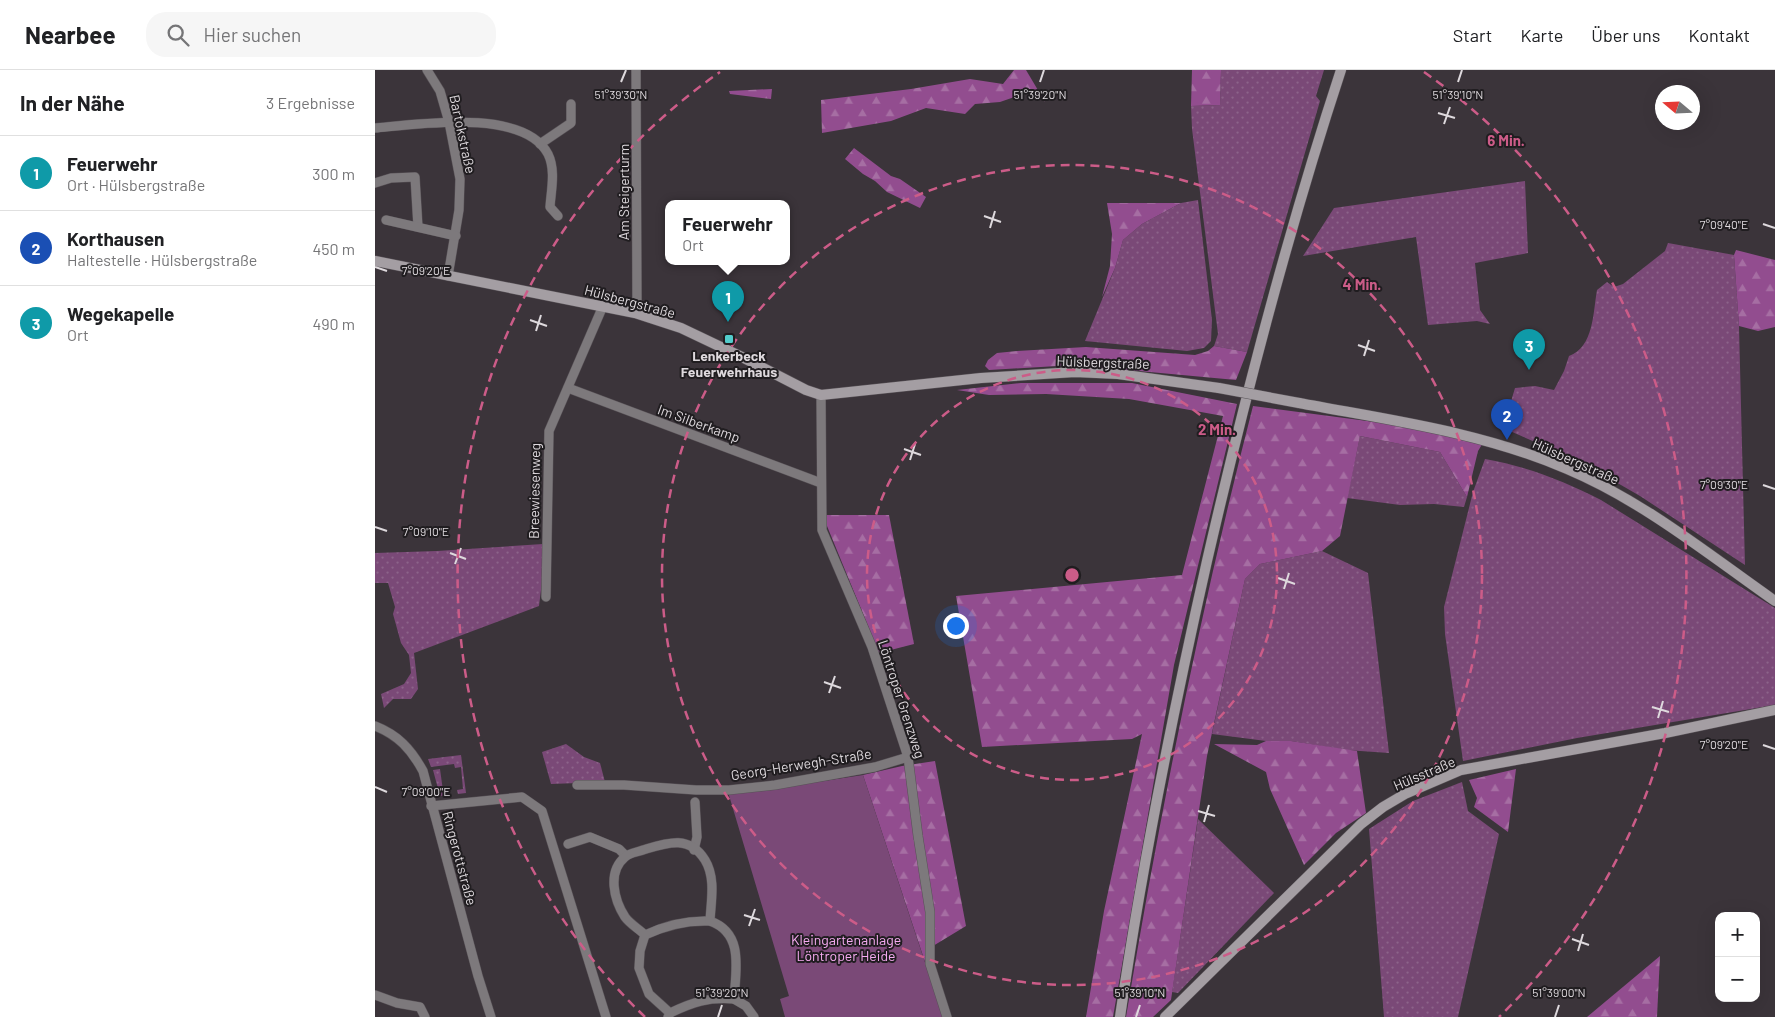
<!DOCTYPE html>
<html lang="de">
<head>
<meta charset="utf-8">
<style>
  body { margin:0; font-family:Barlow,sans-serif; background:#f6f6f6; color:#202124 }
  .controls { position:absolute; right:15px; bottom:15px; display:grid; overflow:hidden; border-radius:10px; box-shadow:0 5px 20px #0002 }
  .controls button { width:45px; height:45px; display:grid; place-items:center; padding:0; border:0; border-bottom:1px solid #e0e0e0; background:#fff; color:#202124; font:25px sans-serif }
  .compass { position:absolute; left:1280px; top:15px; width:45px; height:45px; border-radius:50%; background:#fff; box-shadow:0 5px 20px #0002; rotate:289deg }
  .you { position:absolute; left:580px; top:555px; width:18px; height:18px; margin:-12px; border:4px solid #fff; border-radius:50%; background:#1a73e8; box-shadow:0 0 0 8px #1a73e833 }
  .badge { display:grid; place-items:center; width:32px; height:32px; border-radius:50%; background:#111827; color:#fff; font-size:16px; font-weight:700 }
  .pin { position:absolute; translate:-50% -41px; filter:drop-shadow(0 1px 2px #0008) }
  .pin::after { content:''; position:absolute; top:26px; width:18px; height:15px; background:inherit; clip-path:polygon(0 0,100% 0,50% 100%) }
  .popup { position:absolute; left:290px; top:130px; width:125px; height:65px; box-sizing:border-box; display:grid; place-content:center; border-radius:10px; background:#fff; filter:drop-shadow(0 1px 4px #0005); font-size:16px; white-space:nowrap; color:#757577 }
  .popup b { font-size:19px; color:#202124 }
  .popup::after { content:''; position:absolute; left:50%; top:100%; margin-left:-10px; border:10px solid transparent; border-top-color:#fff }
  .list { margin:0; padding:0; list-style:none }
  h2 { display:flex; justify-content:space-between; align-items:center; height:65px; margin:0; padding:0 20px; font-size:21px }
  h2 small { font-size:16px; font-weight:400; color:#757577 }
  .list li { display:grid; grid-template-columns:32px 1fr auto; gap:15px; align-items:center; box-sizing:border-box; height:75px; padding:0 20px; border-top:1px solid #e0e0e0 }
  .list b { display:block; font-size:19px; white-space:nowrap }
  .list p { margin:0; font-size:16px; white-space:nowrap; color:#757577 }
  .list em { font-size:16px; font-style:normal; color:#757577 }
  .icon { flex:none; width:28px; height:28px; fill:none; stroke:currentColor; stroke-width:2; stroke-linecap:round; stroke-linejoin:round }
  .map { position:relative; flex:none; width:1400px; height:947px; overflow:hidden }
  header { display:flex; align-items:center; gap:30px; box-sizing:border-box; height:70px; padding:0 25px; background:#fff; border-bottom:1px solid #e0e0e0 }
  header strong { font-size:24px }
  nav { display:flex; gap:28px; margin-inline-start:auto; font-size:18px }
  .search { width:350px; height:45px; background:#f6f6f6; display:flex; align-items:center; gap:12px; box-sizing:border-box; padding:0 18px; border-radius:20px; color:#757577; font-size:19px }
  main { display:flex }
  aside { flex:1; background:#fff }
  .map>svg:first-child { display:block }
  .grass { fill:url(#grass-dots) }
  .forest { fill:url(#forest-firs) }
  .garden { fill:#7a4977 }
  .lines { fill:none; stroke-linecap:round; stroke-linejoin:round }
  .street-casing { stroke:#585257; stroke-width:10 }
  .secondary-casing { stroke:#585257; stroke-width:11 }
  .street { stroke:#7d797c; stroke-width:9 }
  .secondary { stroke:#a49ea3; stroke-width:10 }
  .secondary-bridge-casing { stroke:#585257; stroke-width:11; stroke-linecap:butt }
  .secondary-bridge { stroke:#a49ea3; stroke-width:10 }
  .ticks { fill:none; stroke:#ded9dd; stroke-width:2 }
  .ring { fill:none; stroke:#cc5c88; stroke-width:2.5; stroke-dasharray:9 6 }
  .poi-dot { fill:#52cdcc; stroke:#201d20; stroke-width:2 }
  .labels { text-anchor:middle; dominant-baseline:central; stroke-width:4; stroke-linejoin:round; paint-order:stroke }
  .street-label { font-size:14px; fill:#ded9dd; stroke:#201d20 }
  .poi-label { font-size:14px; font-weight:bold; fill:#ded9dd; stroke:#201d20 }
  .park-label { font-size:14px; fill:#f6abf1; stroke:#201d20 }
  .ticks-label { font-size:12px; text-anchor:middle; fill:#ded9dd; stroke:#201d20; stroke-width:4; stroke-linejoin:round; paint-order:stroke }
  .centre { fill:#cc5c88; stroke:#201d20; stroke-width:2.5 }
  .ring-label { font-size:15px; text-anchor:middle; font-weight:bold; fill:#cc5c88; stroke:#201d20; stroke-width:4; stroke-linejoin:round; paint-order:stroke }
</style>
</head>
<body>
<header>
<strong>Nearbee</strong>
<div class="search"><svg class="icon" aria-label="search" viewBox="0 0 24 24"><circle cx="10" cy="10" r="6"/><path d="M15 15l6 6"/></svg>Hier suchen</div>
<nav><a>Start</a><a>Karte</a><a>Über uns</a><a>Kontakt</a></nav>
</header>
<main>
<aside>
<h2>In der Nähe<small>3 Ergebnisse</small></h2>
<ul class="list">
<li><span class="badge" style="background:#0f9aa8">1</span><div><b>Feuerwehr</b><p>Ort · Hülsbergstraße</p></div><em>300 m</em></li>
<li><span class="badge" style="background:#1a4fb4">2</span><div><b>Korthausen</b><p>Haltestelle · Hülsbergstraße</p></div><em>450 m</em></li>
<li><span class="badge" style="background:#0f9aa8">3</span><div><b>Wegekapelle</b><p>Ort</p></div><em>490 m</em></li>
</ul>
</aside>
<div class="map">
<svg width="1400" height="947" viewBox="0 0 1400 947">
  <defs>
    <pattern id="grass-dots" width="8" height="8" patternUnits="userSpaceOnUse" patternTransform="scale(1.25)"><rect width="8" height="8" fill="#7a4977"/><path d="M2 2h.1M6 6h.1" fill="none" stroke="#8c638a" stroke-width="1.8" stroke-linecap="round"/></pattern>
    <pattern id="forest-firs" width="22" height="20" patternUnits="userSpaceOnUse" patternTransform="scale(1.25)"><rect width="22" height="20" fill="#924d8f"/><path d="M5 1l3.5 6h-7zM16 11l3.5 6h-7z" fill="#a66ea3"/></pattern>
  </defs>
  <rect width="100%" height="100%" fill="#3b343a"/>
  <g class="grass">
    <polygon points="846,0 949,0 941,26 945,31 872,282 839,276 843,264 817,59 816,36 845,35"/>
    <polygon points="1150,111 1153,183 1100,193 1105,240 1115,254 1102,251 1053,255 1041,167 928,186 959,138"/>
    <polygon points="823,130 837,250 836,271 829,278 812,281 710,271 740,198 748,170 767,154 806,133"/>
    <path d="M1293,173L1359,185L1364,256L1370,495L1265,426L1208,393L1128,358L1140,318L1160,316L1179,320L1189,301L1194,286C1219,277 1218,242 1222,220L1232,212L1239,217L1248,214L1290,181Z"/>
    <polygon points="985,366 1065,382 1092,427 1089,437 1059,434 1025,435 972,428"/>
    <path d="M1110,389C1151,396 1189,411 1226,430L1400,538V635L1202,668L1088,691L1070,564L1069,537L1098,422Z"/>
    <polygon points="168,474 169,496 164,536 39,583 43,619 36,629 18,629 9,638 6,624 29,614 36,603 34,585 26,573 18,544 20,537 13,513 0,513 0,483 62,481"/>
    <polygon points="947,481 993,503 1014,683 971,680 916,671 891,671 837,664 870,509 885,494"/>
    <polygon points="191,674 209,687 225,693 230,712 176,714 167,682"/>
    <polygon points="86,685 91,723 83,724 82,720 88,719 86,697 80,698 79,694 56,697 53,689"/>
    <polygon points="65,699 68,721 74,721 75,725 65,726 58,700"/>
    <polygon points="1087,712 1093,741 1124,764 1083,947 1009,947 994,759 1038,731"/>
    <polygon points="823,749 899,823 803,923 797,922"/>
  </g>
  <g class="forest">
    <polygon points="639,0 651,0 670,32 659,20 625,32 600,34 590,44 551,38 516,51 447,63 446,30 536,19 595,9 628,14"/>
    <polygon points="817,0 846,0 845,35 816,36"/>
    <polygon points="397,19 396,29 355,24 354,21"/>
    <polygon points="479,78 516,106 525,109 551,127 545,138 512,122 500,111 488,104 470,89"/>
    <polygon points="732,133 806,133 767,154 748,170 740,198 727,227 735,196 737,164"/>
    <polygon points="1361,180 1400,190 1400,257 1383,261 1364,256 1359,185"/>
    <polygon points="839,276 872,282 861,310 699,295 614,300 610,296 613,290 622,283 642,281 711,277 820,285 833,281"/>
    <polygon points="646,313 757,313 862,334 799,595 738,947 711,947 729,841 767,664 757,669 607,677 581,526 807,505 848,346 754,329 671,324 614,325 582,320"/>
    <path d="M878,336L1061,360L1109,371L1103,381L1092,427L1065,382L985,366L965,466L947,481L885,494L870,509L832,686L796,930L778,947H751C785,742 826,538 878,336Z"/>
    <polygon points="450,445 514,445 539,574 504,583 452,456"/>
    <polygon points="891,671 916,671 982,681 991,743 961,763 929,795 895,719 891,702 839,674 882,675"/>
    <polygon points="560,691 591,856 558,876 558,895 555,907 488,705 527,696"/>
    <polygon points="1141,699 1133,762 1099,737 1102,728 1094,710"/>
    <polygon points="1285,886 1282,947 1212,947"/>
  </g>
  <polygon class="garden" points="488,705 568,947 410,947 405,929 414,926 353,722 402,718"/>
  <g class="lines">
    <defs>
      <g id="street">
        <polyline points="52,0 65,21 74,52 85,109 84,140 73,206"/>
        <path d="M0,58C43,54 149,38 173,84C181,100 176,121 175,137L183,146"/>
        <polyline points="165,74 196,53 196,34"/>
        <polyline points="0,113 16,108 40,107 43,157"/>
        <polyline points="11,150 81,166"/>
        <polyline points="260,243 262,233 261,0"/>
        <polyline points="193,318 446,413"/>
        <polyline points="446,325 447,460 497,577 533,687 543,766 555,842 555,894 572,947"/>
        <polyline points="171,527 174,361 228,236"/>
        <path d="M0,656C23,665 36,679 48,701L103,906L116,947"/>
        <polyline points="202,715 249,715 321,720 354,720 400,715 500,697 533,687"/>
        <polyline points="56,736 147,727 167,741 231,947"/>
        <polyline points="193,774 215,767 244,779 251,786"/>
        <polyline points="319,780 322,767 320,732"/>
        <path d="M270,865C291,855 312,850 335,851"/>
        <polyline points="0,925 22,933 45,937 50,947"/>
        <path d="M295,943C318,932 333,927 359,929"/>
        <path d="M293,947L295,943L274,924L264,898L265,881L270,865C264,859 255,854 250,847C239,830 232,802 250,787C254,783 263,782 268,780C291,773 314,764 330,790C341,808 336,831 335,851C369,863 361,899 359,929L371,936L379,947"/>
      </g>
      <g id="secondary">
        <polyline points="0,191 260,243 306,258 367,287 431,320 446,325 606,308 700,302 743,304 844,318"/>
        <path d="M924,333C1014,350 1107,362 1192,399C1268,431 1333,484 1400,531"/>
        <path d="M745,947C767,794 798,642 832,491C870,326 913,161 966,0"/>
        <polyline points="790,947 986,754 1008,737 1030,724 1086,700 1290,663 1400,640"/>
      </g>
    </defs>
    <use href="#street" class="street-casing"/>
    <use href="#secondary" class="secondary-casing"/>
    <use href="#street" class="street"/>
    <use href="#secondary" class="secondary"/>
    <defs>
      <polyline id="secondary-bridge" points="844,318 924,333"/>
    </defs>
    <use href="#secondary-bridge" class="secondary-bridge-casing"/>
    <use href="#secondary-bridge" class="secondary-bridge"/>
  </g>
  <path class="ticks" d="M246,12L251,0M665,12L669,0M1083,12L1087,0M1063,43L1080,48M1069,54L1075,37M609,146L626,152M1388,154L1400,158M615,158L620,141M0,197L12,201M155,250L172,256M161,261L166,245M983,275L1000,281M989,286L994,270M529,379L546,385M535,390L540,374M1388,415L1400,419M0,457L12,461M75,483L91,489M80,494L86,478M903,508L920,514M909,519L914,503M449,612L466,618M454,623L460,606M1277,637L1294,642M1283,648L1288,631M1388,675L1400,679M0,717L12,722M823,741L840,746M829,752L834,735M369,845L385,850M374,856L380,839M1197,869L1214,875M1203,881L1208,864M343,947L347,935M761,947L765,935M1180,947L1184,935"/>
  <g class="ring">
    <circle cx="697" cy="505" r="205"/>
    <circle cx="697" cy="505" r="410"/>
    <path d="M270 947A614 614 0 0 1 345 2M1049 2A614 614 0 0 1 1124 947"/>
  </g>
  <rect class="poi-dot" x="349" y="264" width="10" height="10" rx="2.5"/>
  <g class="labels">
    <g class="street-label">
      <text transform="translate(88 64) rotate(78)">Bartokstraße</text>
      <text transform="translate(248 122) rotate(-90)">Am Steigerturm</text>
      <text transform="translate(255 231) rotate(15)">Hülsbergstraße</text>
      <text transform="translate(728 292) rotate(2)">Hülsbergstraße</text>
      <text transform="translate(324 353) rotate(20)">Im Silberkamp</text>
      <text transform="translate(1201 391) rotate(24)">Hülsbergstraße</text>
      <text transform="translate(159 421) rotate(-89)">Breewiesenweg</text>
      <text transform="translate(527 629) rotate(72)">Löntroper Grenzweg</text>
      <text transform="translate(426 694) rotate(-9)">Georg-Herwegh-Straße</text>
      <text transform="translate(1049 703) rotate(-23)">Hülsstraße</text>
      <text transform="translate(85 788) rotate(75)">Ringerottstraße</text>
    </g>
    <g class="poi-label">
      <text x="354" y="285">Lenkerbeck<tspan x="354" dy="16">Feuerwehrhaus</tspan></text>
    </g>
    <g class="park-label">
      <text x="471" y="869">Kleingartenanlage<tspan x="471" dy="16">Löntroper Heide</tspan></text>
    </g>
  </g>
  <g class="ticks-label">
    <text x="246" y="29">51°39'30"N</text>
    <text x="665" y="29">51°39'20"N</text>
    <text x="1083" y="29">51°39'10"N</text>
    <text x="1349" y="159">7°09'40"E</text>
    <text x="51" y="205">7°09'20"E</text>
    <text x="1349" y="419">7°09'30"E</text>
    <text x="51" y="466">7°09'10"E</text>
    <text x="1349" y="679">7°09'20"E</text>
    <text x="51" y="726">7°09'00"E</text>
    <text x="347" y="927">51°39'20"N</text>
    <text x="765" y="927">51°39'10"N</text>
    <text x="1184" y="927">51°39'00"N</text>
  </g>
  <circle cx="697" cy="505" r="8" class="centre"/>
  <g class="ring-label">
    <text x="1131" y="76">6 Min.</text>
    <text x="987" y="220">4 Min.</text>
    <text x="842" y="365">2 Min.</text>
  </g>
</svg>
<div class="controls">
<button>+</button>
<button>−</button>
</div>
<svg class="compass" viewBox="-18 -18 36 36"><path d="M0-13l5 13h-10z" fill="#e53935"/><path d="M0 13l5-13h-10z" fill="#757577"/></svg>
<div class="you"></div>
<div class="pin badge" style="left:353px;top:252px;background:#0f9aa8">1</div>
<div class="popup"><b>Feuerwehr</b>Ort</div>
<div class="pin badge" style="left:1132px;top:370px;background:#1a4fb4">2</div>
<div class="pin badge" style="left:1154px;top:300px;background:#0f9aa8">3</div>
</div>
</main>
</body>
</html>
